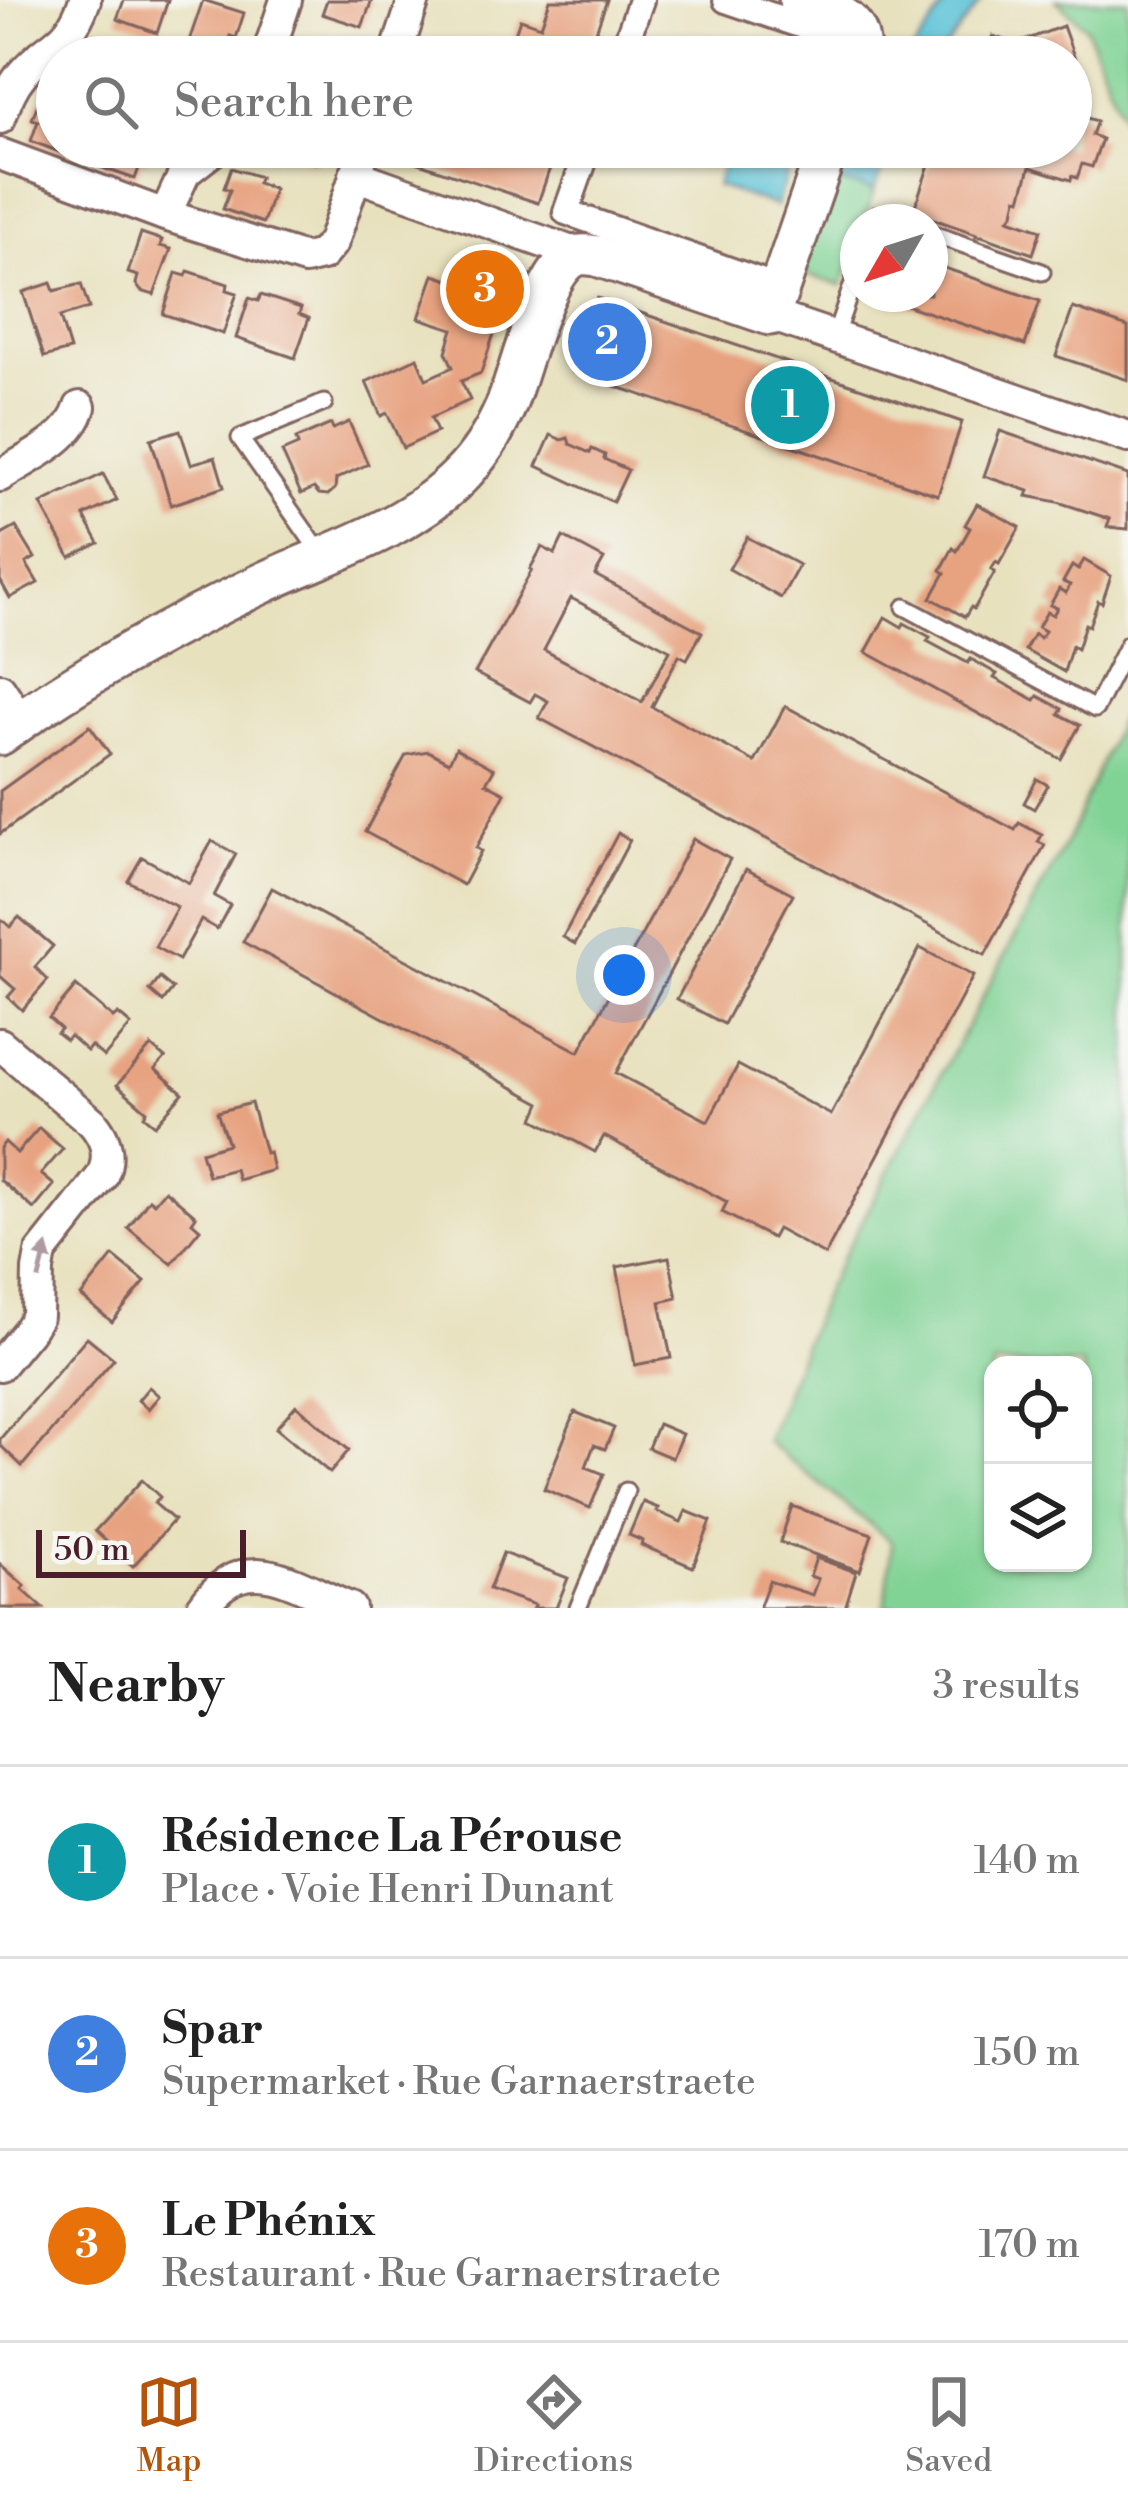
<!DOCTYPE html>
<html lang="en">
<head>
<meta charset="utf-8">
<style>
  body { margin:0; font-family:"Libre Bodoni",serif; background:#f6f6f6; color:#222 }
  .controls { position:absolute; right:36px; bottom:36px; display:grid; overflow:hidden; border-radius:24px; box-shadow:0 3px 9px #0004 }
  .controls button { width:108px; height:108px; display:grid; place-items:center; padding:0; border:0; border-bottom:3px solid #e0e0e0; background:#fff; color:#222; font:60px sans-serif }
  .compass { position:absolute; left:840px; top:204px; width:108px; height:108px; border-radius:50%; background:#fff; box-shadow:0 3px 9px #0004; rotate:231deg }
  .scale { position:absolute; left:36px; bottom:30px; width:210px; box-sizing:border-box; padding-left:12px; border:6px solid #4a1f2b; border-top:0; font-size:33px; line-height:42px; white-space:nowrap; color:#4a1f2b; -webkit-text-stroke:9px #f6f6f2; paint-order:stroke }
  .you { position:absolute; left:624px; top:975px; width:42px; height:42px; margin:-30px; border:9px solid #fff; border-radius:50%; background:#1a73e8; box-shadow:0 0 0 18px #1a73e833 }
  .badge { display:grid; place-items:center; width:78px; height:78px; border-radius:50%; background:#b45309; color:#fff; font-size:39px; font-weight:700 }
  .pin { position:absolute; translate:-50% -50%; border:6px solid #fff; box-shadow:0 3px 12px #0006 }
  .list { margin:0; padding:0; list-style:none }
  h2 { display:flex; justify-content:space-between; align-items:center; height:156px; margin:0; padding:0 48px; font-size:51px }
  h2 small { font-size:39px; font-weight:400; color:#767676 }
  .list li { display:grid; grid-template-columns:78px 1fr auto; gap:36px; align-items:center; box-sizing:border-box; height:192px; padding:0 48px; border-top:3px solid #e0e0e0 }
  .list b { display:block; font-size:45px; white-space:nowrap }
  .list p { margin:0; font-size:39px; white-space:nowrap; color:#767676 }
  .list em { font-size:39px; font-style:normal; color:#767676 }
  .icon { flex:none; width:66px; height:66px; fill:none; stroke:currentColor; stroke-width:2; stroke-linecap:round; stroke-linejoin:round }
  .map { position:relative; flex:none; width:1128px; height:1608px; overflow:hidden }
  .search { position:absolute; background:#fff; box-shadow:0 3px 9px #0004; left:36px; right:36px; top:36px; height:132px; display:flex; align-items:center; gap:30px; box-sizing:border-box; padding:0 42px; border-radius:66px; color:#767676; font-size:45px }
  .sheet { height:732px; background:#fff }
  nav { display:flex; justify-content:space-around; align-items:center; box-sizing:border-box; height:168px; border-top:3px solid #e0e0e0; background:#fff; font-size:33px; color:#767676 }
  nav a { display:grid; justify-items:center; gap:6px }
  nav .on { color:#b45309 }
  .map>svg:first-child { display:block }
  .green { fill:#81d395; stroke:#667960; stroke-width:3; fill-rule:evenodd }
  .water { fill:#5bc3d7; stroke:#527181; stroke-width:3 }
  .building { fill:#e7a280; fill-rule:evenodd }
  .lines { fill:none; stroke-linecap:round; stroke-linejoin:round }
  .service-casing { stroke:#81635e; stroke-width:21 }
  .pedestrian-casing { stroke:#81635e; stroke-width:30 }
  .minor-casing { stroke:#81635e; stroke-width:36 }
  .tertiary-casing { stroke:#81635e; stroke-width:45 }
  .service { stroke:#fff; stroke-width:15 }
  .pedestrian { stroke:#fff; stroke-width:24 }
  .minor { stroke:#fff; stroke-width:30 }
  .tertiary { stroke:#fff; stroke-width:39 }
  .oneway { fill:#ae9aa0 }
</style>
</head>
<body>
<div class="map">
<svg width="1128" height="1608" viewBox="0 0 1128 1608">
  <rect width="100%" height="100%" fill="#f6f6f2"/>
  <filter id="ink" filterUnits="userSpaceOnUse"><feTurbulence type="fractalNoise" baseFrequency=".00833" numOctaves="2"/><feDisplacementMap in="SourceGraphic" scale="24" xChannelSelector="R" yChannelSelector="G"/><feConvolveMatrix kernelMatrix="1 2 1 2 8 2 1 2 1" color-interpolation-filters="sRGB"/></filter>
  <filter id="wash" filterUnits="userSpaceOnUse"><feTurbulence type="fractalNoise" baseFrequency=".004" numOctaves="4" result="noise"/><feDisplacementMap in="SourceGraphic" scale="48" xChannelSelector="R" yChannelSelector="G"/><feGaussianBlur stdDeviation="2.7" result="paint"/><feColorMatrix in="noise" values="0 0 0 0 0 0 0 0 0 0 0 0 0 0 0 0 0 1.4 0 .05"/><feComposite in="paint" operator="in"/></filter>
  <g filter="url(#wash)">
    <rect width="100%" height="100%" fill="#e8e1be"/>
    <g class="green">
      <polygon points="1056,0 1128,0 1128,133 1086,27"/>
      <polygon points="830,180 874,190 864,222 858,222 858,239 842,286 798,272"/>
      <path d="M1128,699V1608H885L892,1542L766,1441L826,1288L1072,831ZM993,1365H1083V1563H993Z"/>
    </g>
    <g class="water">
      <polygon points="949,0 982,0 939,57 909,57"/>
      <polygon points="729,147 798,147 815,153 808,174 789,167 776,206 716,186"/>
      <polygon points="863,147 891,147 874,190 830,180 837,162 855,167"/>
    </g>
    <g id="blocks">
      <g class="building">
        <polygon points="124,0 168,0 157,33 117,19"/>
        <polygon points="203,0 244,13 236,38 230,36 223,55 188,44"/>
        <polygon points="327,0 372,0 362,27 322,14"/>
        <polygon points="550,0 607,0 587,57 507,57 520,19 541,26"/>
        <polygon points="1063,26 1077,65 1072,80 1071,57 978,57 993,36 1015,44"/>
        <polygon points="307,40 335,50 333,57 301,57"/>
        <polygon points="90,41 118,51 116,57 84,57"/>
        <polygon points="40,99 57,106 57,147 73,147 70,156 31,141 38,121 32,119"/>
        <polygon points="1071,113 1097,121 1092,135 1102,139 1092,167 1082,164 1077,178 1072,176 1071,180 1030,167 1021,199 1017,198 1014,213 1009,219 1041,230 1033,254 982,236 976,236 977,234 913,212 935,147 1071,147"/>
        <polygon points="107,147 153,147 148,162 142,160 135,179 100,167"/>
        <polygon points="270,147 320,147 315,163"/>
        <polygon points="398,147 557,147 538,203 395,155"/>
        <polygon points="231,168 260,177 257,183 274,189 263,223 223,209 230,190 224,188"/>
        <polygon points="141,233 162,240 160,246 171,249 154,295 141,291 136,284 138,276 128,273"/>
        <polygon points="465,253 515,270 481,373 461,381 470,400 431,418 437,432 403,448 387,413 381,416 366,382 417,358 426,379 453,367 446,352 453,329 419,318 434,275 455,282"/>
        <polygon points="930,263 1040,301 1025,345 876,295 930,294"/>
        <polygon points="188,271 228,284 227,290 237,293 223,334 163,314 176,273 186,276"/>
        <polygon points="51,283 54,291 81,284 89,308 60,317 70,350 44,357 23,292"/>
        <polygon points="261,295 301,308 299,314 309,318 295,358 236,338 249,298 258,301"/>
        <polygon points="597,298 962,422 938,495 573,372"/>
        <polygon points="1073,308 1128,327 1128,380 1056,356"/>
        <polygon points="349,422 368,464 336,479 335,489 328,495 319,494 314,488 301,494 282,452 298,445 296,439 331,424 333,429"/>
        <polygon points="180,430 191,464 215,457 224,487 171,505 151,439"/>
        <polygon points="1000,431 1128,475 1128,529 1107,527 1110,519 1058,502 1027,496 1029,491 984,476"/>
        <polygon points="551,435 562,440 568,438 570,444 590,453 592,449 605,455 604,459 628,470 613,502 537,466"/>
        <polygon points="103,474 117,500 84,516 99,543 70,557 41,504"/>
        <polygon points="977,504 1020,527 999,564 996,562 991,570 995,572 974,609 971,607 965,617 931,598 945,573 941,570 953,548 957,551 970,528 965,525"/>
        <polygon points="16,527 35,558 26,563 38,583 10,598 0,580 0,536"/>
        <path d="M563,537L604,559L595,575L702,632L687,659L679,655L652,707L755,762L785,706L1015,830L1019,823L1042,835L1038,842L1045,845L985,955L539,718L548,701L535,694L530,702L475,673L532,570L530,569L542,547L555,554ZM571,598L670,650L642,702L544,650Z"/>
        <polygon points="747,537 799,565 781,598 729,569"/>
        <polygon points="1084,560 1111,576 1102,603 1098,601 1089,626 1085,624 1077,649 1072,646 1064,672 1025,650 1034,634 1040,638 1045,631 1038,627 1047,612 1053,615 1057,608 1050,605 1059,589 1066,593 1070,585 1063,582 1072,566 1078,570"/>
        <polygon points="885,617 902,627 904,623 930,637 927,641 968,663 971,659 997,674 994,678 1035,700 1038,696 1062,709 1059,714 1080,725 1061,759 866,652"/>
        <polygon points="90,726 110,754 0,834 0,791"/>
        <polygon points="456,748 494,769 486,783 505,793 476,848 481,851 463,885 365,832 406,755 428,751 449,762"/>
        <polygon points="1037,779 1048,785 1034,809 1024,803"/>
        <polygon points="618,833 630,840 575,944 563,937"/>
        <polygon points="693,839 730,859 616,1073 708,1121 738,1065 831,1115 920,948 973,976 825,1255 777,1229 772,1238 722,1212 727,1202 604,1136 595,1152 534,1119 541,1103 243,942 272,888 579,1052"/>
        <polygon points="212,841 236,854 214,896 230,905 217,929 201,920 179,960 155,947 177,907 128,881 142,857 189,883"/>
        <polygon points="746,869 793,894 724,1024 677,999"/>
        <polygon points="19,917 53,946 35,967 48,980 22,1010 8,997 15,989 0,976 0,918 10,927"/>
        <polygon points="160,978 173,989 163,1002 150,991"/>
        <polygon points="76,986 113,1018 118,1014 131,1025 104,1057 91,1046 87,1051 70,1036 66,1040 57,1033 61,1029 49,1018"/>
        <polygon points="151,1046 165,1058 155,1069 183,1093 155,1125 144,1116 147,1111 117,1085"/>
        <polygon points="251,1103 265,1153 269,1152 273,1170 238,1180 235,1169 208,1176 201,1152 228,1144 217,1112"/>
        <polygon points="39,1128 63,1149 41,1174 54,1185 34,1209 0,1180 0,1148 5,1142 17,1153"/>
        <polygon points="165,1190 196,1216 192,1222 200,1229 172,1264 128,1228 149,1199 154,1203"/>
        <polygon points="113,1256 145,1282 112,1322 81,1296"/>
        <polygon points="669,1257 677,1298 660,1302 671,1358 635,1365 617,1267"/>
        <polygon points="87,1337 114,1359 22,1466 0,1445 0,1439"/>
        <polygon points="149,1387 159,1396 148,1409 138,1400"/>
        <polygon points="296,1405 349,1450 330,1473 276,1428"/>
        <polygon points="575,1412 614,1428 605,1449 594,1445 586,1467 604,1474 590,1508 544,1489"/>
        <polygon points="658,1424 682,1434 672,1458 648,1448"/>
        <polygon points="142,1480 160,1497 154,1503 174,1520 133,1566 95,1531"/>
        <polygon points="643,1502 658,1508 656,1511 681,1522 686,1511 711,1521 693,1567 641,1545 643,1541 629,1535"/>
        <polygon points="792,1506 872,1534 860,1571 780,1542"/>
        <polygon points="503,1553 568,1578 556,1608 533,1608 535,1605 489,1589"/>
        <polygon points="816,1558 856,1572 845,1608 759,1608 769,1581 812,1595 818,1579 810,1576"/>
        <polygon points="0,1564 25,1586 22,1589 43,1608 0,1608"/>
      </g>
    </g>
  </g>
  <g filter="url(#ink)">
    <use href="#blocks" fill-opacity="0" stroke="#81635e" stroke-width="3"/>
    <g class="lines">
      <defs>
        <g id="service">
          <polyline points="874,222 877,215 898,222"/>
          <polyline points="930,233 1042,272"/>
          <polyline points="834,338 858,269"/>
          <polyline points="321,554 240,438 324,403"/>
          <polyline points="905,607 1095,709 1128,644"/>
          <polyline points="578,1608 626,1491"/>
        </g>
        <g id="pedestrian">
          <polyline points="726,0 829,35 845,35"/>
          <polyline points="621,57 641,0"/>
          <polyline points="589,147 566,212 766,283"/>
        </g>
        <g id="minor">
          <polyline points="267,57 286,0"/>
          <polyline points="395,57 414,0"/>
          <path d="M0,118C6,102 11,87 22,74C50,41 68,48 85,0"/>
          <polyline points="0,154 165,215 305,259 322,255 333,242 365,147"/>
          <polyline points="355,175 580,255"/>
          <polyline points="165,215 185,172 217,147"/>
          <polyline points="770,315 1128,437"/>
          <path d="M0,476C27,458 71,440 80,407"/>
          <polyline points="0,689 21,721"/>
          <path d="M0,1044L93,1123C107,1140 111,1156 102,1176L41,1253L38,1270L37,1316L28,1331L0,1365"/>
          <path d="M202,1608C246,1544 294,1586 350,1608"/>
        </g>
        <g id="tertiary">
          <path d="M799,0C830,11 864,16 859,57"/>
          <path d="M0,735C81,677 170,627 261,584C329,552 406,531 460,476C480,456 494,433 505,408C520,374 543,265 579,255C586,254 591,255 597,256L770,315L828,147"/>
        </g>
      </defs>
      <use href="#service" class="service-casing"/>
      <use href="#pedestrian" class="pedestrian-casing"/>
      <use href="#minor" class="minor-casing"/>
      <use href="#tertiary" class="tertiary-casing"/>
      <use href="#service" class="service"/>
      <use href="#pedestrian" class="pedestrian"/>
      <use href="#minor" class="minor"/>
      <use href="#tertiary" class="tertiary"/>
    </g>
    <defs><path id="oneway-solid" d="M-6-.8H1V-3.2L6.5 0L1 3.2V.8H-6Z" transform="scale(3)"/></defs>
    <use class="oneway" href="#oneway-solid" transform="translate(43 1262) rotate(-76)"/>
  </g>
</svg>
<div class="controls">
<button><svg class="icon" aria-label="locate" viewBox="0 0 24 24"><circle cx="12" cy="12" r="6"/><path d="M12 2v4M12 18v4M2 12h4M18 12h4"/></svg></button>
<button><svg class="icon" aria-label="layers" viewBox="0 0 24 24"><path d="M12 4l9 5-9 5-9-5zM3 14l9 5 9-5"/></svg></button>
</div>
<svg class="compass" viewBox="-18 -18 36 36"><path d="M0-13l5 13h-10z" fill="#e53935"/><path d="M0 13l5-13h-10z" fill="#767676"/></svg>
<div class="scale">50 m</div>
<div class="you"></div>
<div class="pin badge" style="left:790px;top:405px;background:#0f9aa8">1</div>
<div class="pin badge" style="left:607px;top:342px;background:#3f7fe0">2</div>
<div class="pin badge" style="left:485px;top:289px;background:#e8710a">3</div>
<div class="search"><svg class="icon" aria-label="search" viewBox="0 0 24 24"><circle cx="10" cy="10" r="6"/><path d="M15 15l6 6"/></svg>Search here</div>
</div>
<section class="sheet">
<h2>Nearby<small>3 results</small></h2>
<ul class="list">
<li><span class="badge" style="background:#0f9aa8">1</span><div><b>Résidence La Pérouse</b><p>Place · Voie Henri Dunant</p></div><em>140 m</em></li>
<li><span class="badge" style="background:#3f7fe0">2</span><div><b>Spar</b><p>Supermarket · Rue Garnaerstraete</p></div><em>150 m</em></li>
<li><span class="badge" style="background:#e8710a">3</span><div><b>Le Phénix</b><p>Restaurant · Rue Garnaerstraete</p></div><em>170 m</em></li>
</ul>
</section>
<nav>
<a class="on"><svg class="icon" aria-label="map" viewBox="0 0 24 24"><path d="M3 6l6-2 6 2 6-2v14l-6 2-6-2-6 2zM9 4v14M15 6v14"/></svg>Map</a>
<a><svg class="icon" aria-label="directions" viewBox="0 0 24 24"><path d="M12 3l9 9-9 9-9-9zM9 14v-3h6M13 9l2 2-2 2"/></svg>Directions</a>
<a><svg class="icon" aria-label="saved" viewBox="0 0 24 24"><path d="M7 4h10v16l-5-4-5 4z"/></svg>Saved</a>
</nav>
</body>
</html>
